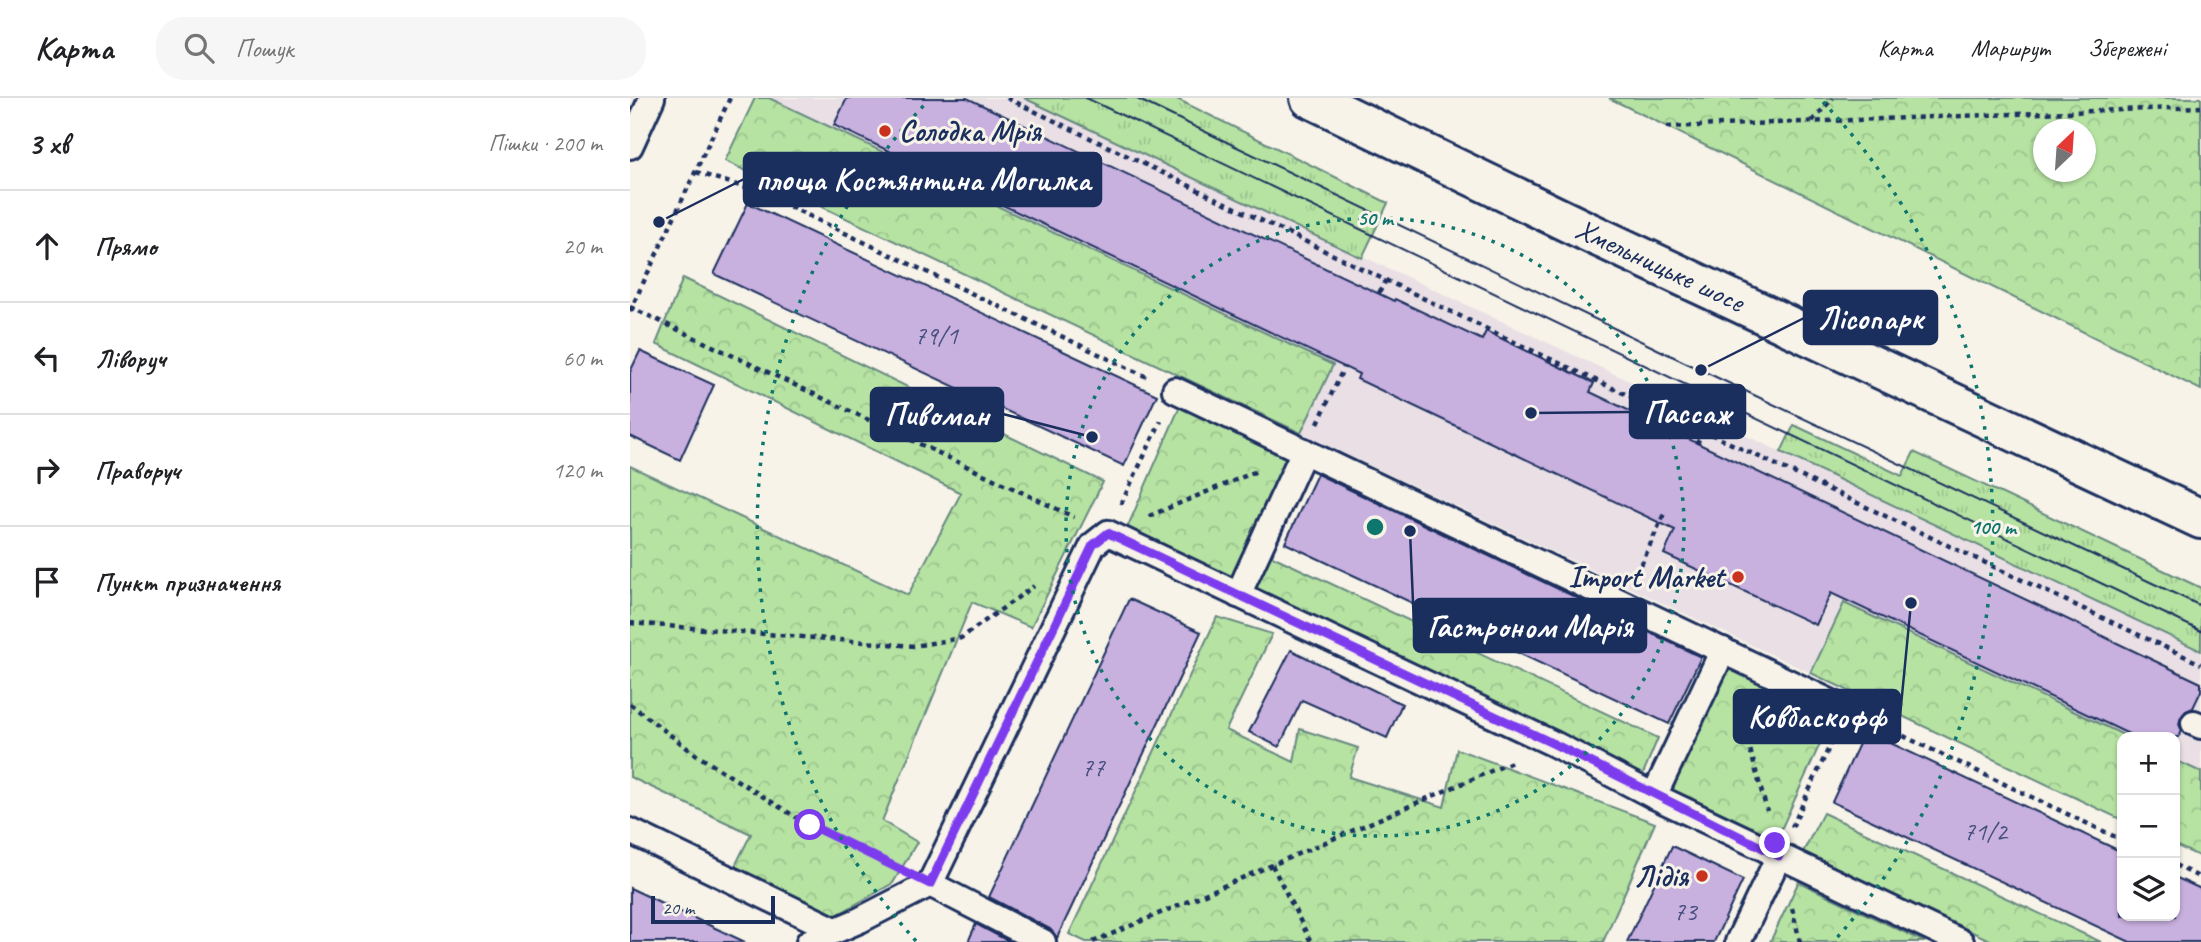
<!DOCTYPE html>
<html lang="uk">
<head>
<meta charset="utf-8">
<style>
  body { margin:0; font-family:Caveat,sans-serif; background:#f6f6f6; color:#202124 }
  .controls { position:absolute; right:21px; bottom:21px; display:grid; overflow:hidden; border-radius:14px; box-shadow:0 2px 5px #0004 }
  .controls button { width:63px; height:63px; display:grid; place-items:center; padding:0; border:0; border-bottom:2px solid #e0e0e0; background:#fff; color:#202124; font:35px sans-serif }
  .compass { position:absolute; left:1403px; top:21px; width:63px; height:63px; border-radius:50%; background:#fff; box-shadow:0 2px 5px #0004; rotate:25deg }
  .scale { position:absolute; left:21px; bottom:18px; width:124px; box-sizing:border-box; padding-left:7px; border:4px solid #1b2f5e; border-top:0; font-size:19px; line-height:24px; white-space:nowrap; color:#1b2f5e; -webkit-text-stroke:5px #f7f3e8; paint-order:stroke }
  .stop { position:absolute; width:21px; height:21px; margin:-16px; border:5px solid #7c3aed; border-radius:50%; background:#fff }
  .stop.end { background:#7c3aed; border-color:#fff; box-shadow:0 2px 7px #0008 }
  .list { margin:0; padding:0; list-style:none }
  h2 { display:flex; justify-content:space-between; align-items:center; height:91px; margin:0; padding:0 28px; font-size:30px }
  h2 small { font-size:23px; font-weight:400; color:#757577 }
  .list li { display:grid; grid-template-columns:46px 1fr auto; gap:21px; align-items:center; box-sizing:border-box; height:112px; padding:0 28px; border-top:2px solid #e0e0e0 }
  .list b { display:block; font-size:26px; white-space:nowrap }
  .list em { font-size:23px; font-style:normal; color:#757577 }
  .icon { flex:none; width:38px; height:38px; fill:none; stroke:currentColor; stroke-width:2; stroke-linecap:round; stroke-linejoin:round }
  .map { position:relative; flex:none; width:1571px; height:844px; overflow:hidden }
  header { display:flex; align-items:center; gap:42px; box-sizing:border-box; height:98px; padding:0 35px; background:#fff; border-bottom:2px solid #e0e0e0 }
  header strong { font-size:33px }
  nav { display:flex; gap:38px; margin-inline-start:auto; font-size:24px }
  .search { width:490px; height:63px; background:#f6f6f6; display:flex; align-items:center; gap:18px; box-sizing:border-box; padding:0 24px; border-radius:28px; color:#757577; font-size:26px }
  main { display:flex }
  aside { flex:1; background:#fff }
  .map>svg:first-child { display:block }
  .built { fill:#e9dfe5 }
  .grass { fill:url(#grass-tufts); stroke:#688980; stroke-width:2 }
  .forest { fill:url(#forest-crowns); stroke:#688980; stroke-width:2; fill-rule:evenodd }
  .building { fill:#c8b0df; stroke:#1b2f5e; stroke-width:2 }
  .lines { fill:none; stroke-linecap:round; stroke-linejoin:round }
  .service-casing { stroke:#1b2f5e; stroke-width:30 }
  .primary-casing { stroke:#1b2f5e; stroke-width:44 }
  .path { stroke:#1b2f5e; stroke-width:4.5; stroke-dasharray:5 5; stroke-linecap:butt }
  .service { stroke:#f7f3e8; stroke-width:24 }
  .primary { stroke:#f7f3e8; stroke-width:38 }
  .tram { stroke:#1b2f5e; stroke-width:2 }
  .route { stroke:#7c3aed; stroke-width:9 }
  .ring { fill:none; stroke:#0f766e; stroke-width:3.5; stroke-dasharray:3.5 7 }
  .poi-dot { fill:#c8321e; stroke:#f7f3e8; stroke-width:2.5 }
  .labels { text-anchor:middle; dominant-baseline:central; stroke-width:6; stroke-linejoin:round; paint-order:stroke }
  .number-label { font-size:26px; fill:#464f7e }
  .poi-label { font-size:30px; font-weight:bold; fill:#1b2f5e; stroke:#f7f3e8; text-anchor:end }
  .street-label { font-size:30px; fill:#1b2f5e; stroke:#f7f3e8 }
  .centre { fill:#0f766e; stroke:#f7f3e8; stroke-width:3.5 }
  .ring-label { font-size:21px; text-anchor:middle; font-weight:bold; fill:#0f766e; stroke:#f7f3e8; stroke-width:6; stroke-linejoin:round; paint-order:stroke }
  .leader { fill:none; stroke:#1b2f5e; stroke-width:2.5 }
  .callout-dot { fill:#1b2f5e; stroke:#f7f3e8; stroke-width:2.5 }
  .callout { fill:#1b2f5e; stroke:#1b2f5e; stroke-width:2.5 }
  .callout-label { font-size:32px; text-anchor:middle; font-weight:bold; fill:#fff }
</style>
</head>
<body>
<header>
<strong>Карта</strong>
<div class="search"><svg class="icon" aria-label="search" viewBox="0 0 24 24"><circle cx="10" cy="10" r="6"/><path d="M15 15l6 6"/></svg>Пошук</div>
<nav><a>Карта</a><a>Маршрут</a><a>Збережені</a></nav>
</header>
<main>
<aside>
<h2>3 хв<small>Пішки · 200 m</small></h2>
<ul class="list">
<li><svg class="icon" aria-label="ahead" viewBox="0 0 24 24"><path d="M12 20V5M6 11l6-6 6 6"/></svg><div><b>Прямо</b></div><em>20 m</em></li>
<li><svg class="icon" aria-label="left" viewBox="0 0 24 24"><path d="M17 20v-9H6M10 6l-5 5 5 5"/></svg><div><b>Ліворуч</b></div><em>60 m</em></li>
<li><svg class="icon" aria-label="right" viewBox="0 0 24 24"><path d="M7 20v-9h11M14 6l5 5-5 5"/></svg><div><b>Праворуч</b></div><em>120 m</em></li>
<li><svg class="icon" aria-label="arrive" viewBox="0 0 24 24"><path d="M6 21V4h12l-3 4 3 4H6"/></svg><div><b>Пункт призначення</b></div></li>
</ul>
</aside>
<div class="map">
<svg width="1571" height="844" viewBox="0 0 1571 844">
  <defs>
    <pattern id="grass-tufts" width="24" height="20" patternUnits="userSpaceOnUse" patternTransform="scale(1.75)"><rect width="24" height="20" fill="#b6e3a2"/><path d="M3 7l-1-3M5 7V3M7 7l1-3M15 17l-1-3M17 17v-4M19 17l1-3" fill="none" stroke="#9cc38e"/></pattern>
    <pattern id="forest-crowns" width="20" height="18" patternUnits="userSpaceOnUse" patternTransform="scale(1.75)"><rect width="20" height="18" fill="#b6e3a2"/><path d="M2 6a3 3 0 1 1 6 0M12 15a3 3 0 1 1 6 0" fill="none" stroke="#9cc38e"/></pattern>
  </defs>
  <rect width="100%" height="100%" fill="#f7f3e8"/>
  <filter id="ink" filterUnits="userSpaceOnUse"><feTurbulence type="fractalNoise" baseFrequency=".0143" numOctaves="2"/><feDisplacementMap in="SourceGraphic" scale="14" xChannelSelector="R" yChannelSelector="G"/><feConvolveMatrix kernelMatrix="1 2 1 2 8 2 1 2 1" color-interpolation-filters="sRGB"/></filter>
  <g filter="url(#ink)">
    <polygon class="built" points="139,0 394,0 1151,354 1571,553 1571,674 1545,662 1545,639 1498,639 1215,505 1181,575 671,335 702,267"/>
    <g class="grass">
      <polygon points="394,0 545,0 758,105 732,160"/>
      <polygon points="1164,327 1272,378 1284,354 1571,490 1571,553 1151,354"/>
    </g>
    <g class="forest">
      <polygon points="125,0 139,0 703,267 671,335 95,63"/>
      <path d="M979,0H1571V292ZM1414,32H1456V74H1414Z"/>
      <polygon points="53,180 473,384 401,529 342,504 252,723 287,744 263,785 205,818 104,770 121,736 0,679 0,368 278,497 331,395 26,246"/>
      <polygon points="550,308 663,364 603,486 495,435"/>
      <polygon points="638,456 1028,640 1012,678 620,488"/>
      <polygon points="1214,505 1498,639 1492,639 1492,722 1181,575"/>
      <polygon points="587,519 642,536 596,632 664,664 670,631 728,650 719,679 814,709 827,651 1025,725 973,844 456,844 439,836"/>
      <polygon points="1097,566 1203,617 1145,745 1034,693"/>
      <polygon points="1545,662 1571,674 1571,759 1545,747"/>
      <polygon points="1193,715 1471,844 1364,844 1172,756"/>
      <polygon points="1169,783 1169,784 1295,844 1140,844"/>
    </g>
    <g class="building">
      <polygon points="217,0 337,0 764,203 765,201 852,242 856,233 926,267 964,285 960,294 1571,585 1571,593 1563,610 1556,613 1551,619 1549,626 1552,633 1549,639 1505,639 1201,495 1186,527 1034,456 1045,432 727,281 729,276 204,27"/>
      <polygon points="118,105 527,297 494,368 84,176"/>
      <polygon points="10,253 84,287 50,362 0,338 0,274"/>
      <polygon points="687,376 1071,559 1039,626 655,445"/>
      <polygon points="499,501 571,534 427,840 420,831 359,799"/>
      <polygon points="661,552 772,606 757,640 672,602 649,649 619,634"/>
      <polygon points="1235,633 1492,754 1492,818 1545,818 1545,779 1571,791 1571,844 1500,844 1202,704"/>
      <polygon points="1042,748 1113,782 1084,844 997,844"/>
      <polygon points="0,790 115,844 0,844"/>
      <polygon points="346,826 380,844 338,844"/>
    </g>
    <g class="lines">
      <defs>
        <g id="service">
          <polyline points="0,48 22,0"/>
          <polyline points="545,292 1217,612"/>
          <polyline points="608,497 674,353"/>
          <polyline points="1564,625 1571,628"/>
          <polyline points="1024,698 1093,552"/>
          <polyline points="0,733 205,832"/>
          <polyline points="300,786 413,844"/>
          <polyline points="179,844 230,822 300,786 463,447 478,435 924,646 1024,698 1331,844"/>
          <polyline points="1108,844 1149,758"/>
        </g>
        <polyline id="primary" points="680,0 956,133 1571,421"/>
      </defs>
      <use href="#service" class="service-casing"/>
      <use href="#primary" class="primary-casing"/>
      <g class="path">
        <polyline points="377,0 880,242 1571,566"/>
        <polyline points="1182,23 1203,0"/>
        <polyline points="1037,29 1571,9"/>
        <polyline points="66,74 129,94 517,279"/>
        <polyline points="749,195 756,182"/>
        <polyline points="0,209 444,419"/>
        <polyline points="0,213 100,0"/>
        <polyline points="688,325 714,269"/>
        <polyline points="1067,346 1073,332"/>
        <polyline points="491,406 531,323"/>
        <polyline points="519,418 627,373"/>
        <polyline points="1007,476 1034,416"/>
        <polyline points="0,525 284,548 331,540 404,488"/>
        <polyline points="1107,604 1137,713"/>
        <polyline points="0,606 65,656 180,728 264,768"/>
        <polyline points="1246,625 1492,742"/>
        <polyline points="1545,663 1549,654"/>
        <polyline points="1162,729 1203,641"/>
        <polyline points="642,767 681,844"/>
        <polyline points="1545,767 1571,780"/>
        <polyline points="1162,810 1170,844"/>
        <polyline points="463,844 882,664"/>
      </g>
      <use href="#service" class="service"/>
      <use href="#primary" class="primary"/>
      <g class="tram">
        <polyline points="456,0 1571,533"/>
        <polyline points="505,0 1071,272 1571,508"/>
      </g>
    </g>
  </g>
  <g class="lines" filter="url(#ink)">
    <polyline class="route" points="180,727 300,786 463,447 478,435 924,646 1149,758 1145,745"/>
  </g>
  <g class="ring">
    <circle cx="745" cy="429" r="309"/>
    <path d="M286 843A618 618 0 0 1 297 4M1193 4A618 618 0 0 1 1204 843"/>
  </g>
  <g class="poi-dot">
    <circle cx="255" cy="33" r="7"/>
    <circle cx="1108" cy="479" r="7"/>
    <circle cx="1072" cy="778" r="7"/>
  </g>
  <g class="labels">
    <g class="number-label">
      <text x="306" y="237">79/1</text>
      <text x="463" y="669">77</text>
      <text x="1355" y="733">71/2</text>
      <text x="1055" y="813">73</text>
    </g>
    <g class="poi-label">
      <text x="269" y="33" text-anchor="start">Солодка Мрія</text>
      <text x="1094" y="479">Import Market</text>
      <text x="1058" y="778">Лідія</text>
    </g>
    <g class="street-label">
      <text transform="translate(1030 167) rotate(25)">Хмельницьке шосе</text>
    </g>
  </g>
  <circle cx="745" cy="429" r="10" class="centre"/>
  <g class="ring-label">
    <text x="745" y="127">50 m</text>
    <text x="1363" y="436">100 m</text>
  </g>
  <path class="leader" d="M29 124L114 81M1071 272L1174 220M901 315L1000 314M462 339L373 316M780 433L784 528M1281 505L1270 618"/>
  <g class="callout-dot">
    <circle cx="29" cy="124" r="7"/>
    <circle cx="1071" cy="272" r="7"/>
    <circle cx="901" cy="315" r="7"/>
    <circle cx="462" cy="339" r="7"/>
    <circle cx="780" cy="433" r="7"/>
    <circle cx="1281" cy="505" r="7"/>
  </g>
  <g class="callout">
    <rect x="114" y="55" width="357" height="53" rx="7"/>
    <rect x="1174" y="193" width="133" height="53" rx="7"/>
    <rect x="1000" y="287" width="115" height="53" rx="7"/>
    <rect x="241" y="290" width="132" height="53" rx="7"/>
    <rect x="784" y="501" width="232" height="53" rx="7"/>
    <rect x="1104" y="592" width="166" height="53" rx="7"/>
  </g>
  <g class="callout-label">
    <text x="293" y="92">площа Костянтина Могилка</text>
    <text x="1240" y="231">Лісопарк</text>
    <text x="1057" y="325">Пассаж</text>
    <text x="307" y="327">Пивоман</text>
    <text x="900" y="539">Гастроном Марія</text>
    <text x="1187" y="629">Ковбаскофф</text>
  </g>
</svg>
<div class="controls">
<button>+</button>
<button>−</button>
<button><svg class="icon" aria-label="layers" viewBox="0 0 24 24"><path d="M12 4l9 5-9 5-9-5zM3 14l9 5 9-5"/></svg></button>
</div>
<svg class="compass" viewBox="-18 -18 36 36"><path d="M0-13l5 13h-10z" fill="#e53935"/><path d="M0 13l5-13h-10z" fill="#757577"/></svg>
<div class="scale">20 m</div>
<div class="stop" style="left:180px;top:727px"></div>
<div class="stop end" style="left:1145px;top:745px"></div>
</div>
</main>
</body>
</html>
